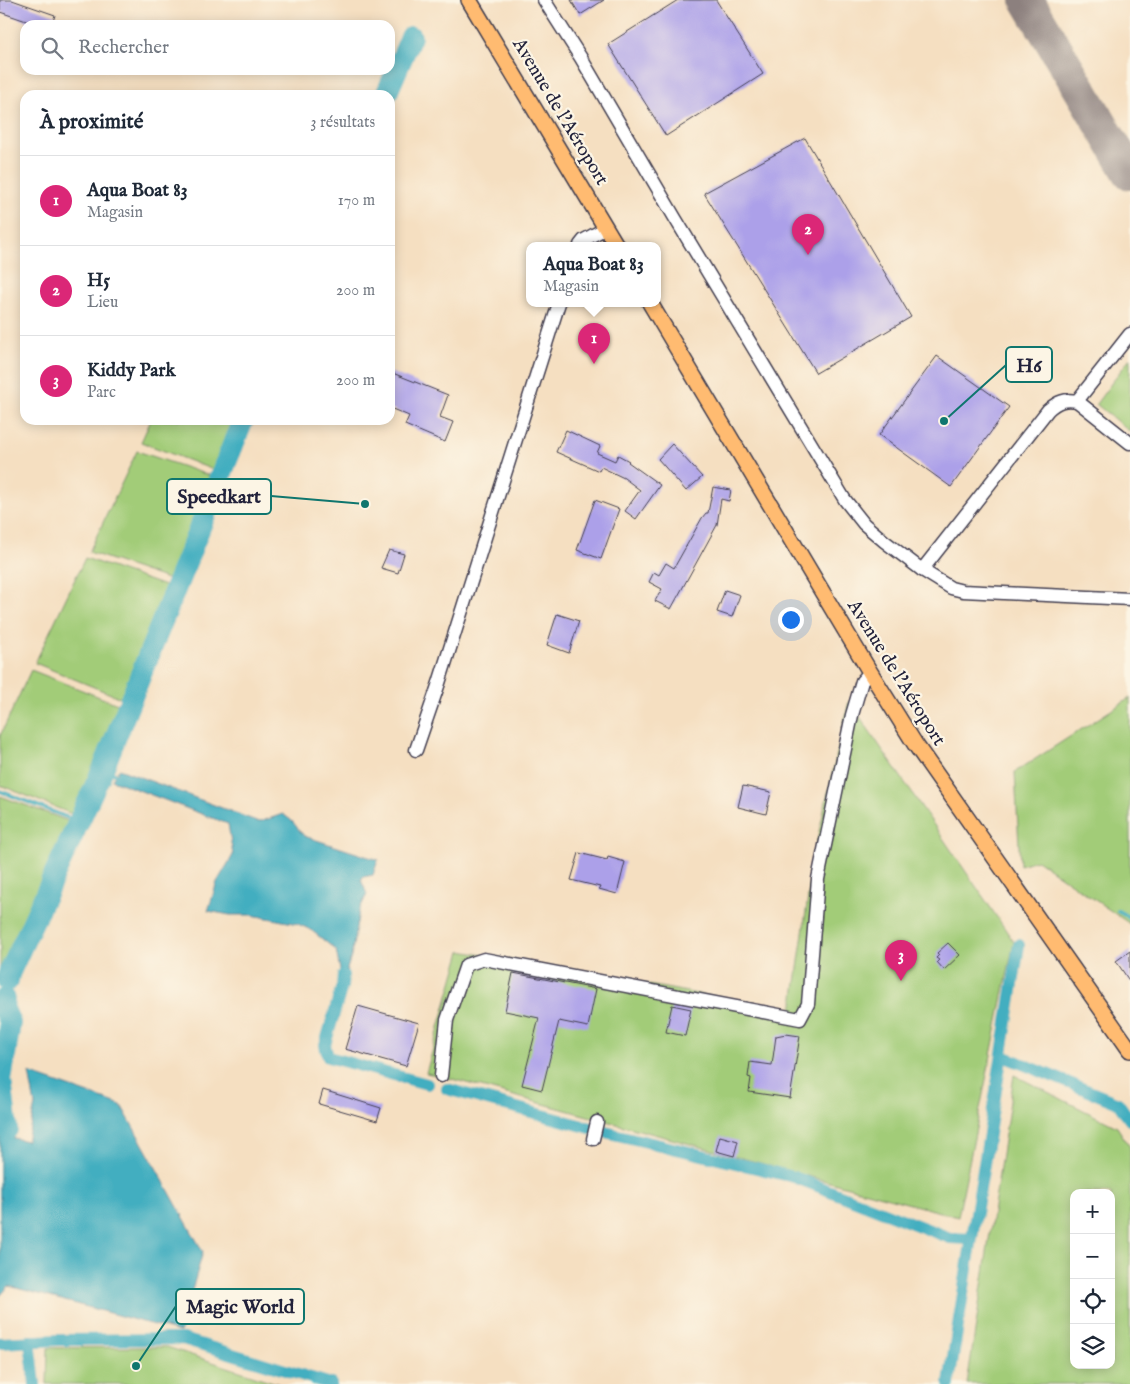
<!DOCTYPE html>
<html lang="fr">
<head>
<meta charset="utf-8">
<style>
  body { margin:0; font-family:"IM FELL English",serif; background:#f2f2f3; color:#1f2937 }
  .controls { position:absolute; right:15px; bottom:15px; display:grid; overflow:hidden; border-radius:10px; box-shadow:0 2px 12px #0003 }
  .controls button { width:45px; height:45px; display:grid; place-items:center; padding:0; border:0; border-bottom:1px solid #e0e1e3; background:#fff; color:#1f2937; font:25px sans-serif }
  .you { position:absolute; left:790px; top:619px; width:18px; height:18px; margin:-12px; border:4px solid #fff; border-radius:50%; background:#1a73e8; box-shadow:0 0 0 8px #1a73e833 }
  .badge { display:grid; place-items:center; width:32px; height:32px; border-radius:50%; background:#db2777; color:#fff; font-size:16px; font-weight:700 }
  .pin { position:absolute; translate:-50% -41px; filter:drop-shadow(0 1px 2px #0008) }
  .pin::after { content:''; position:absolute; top:26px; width:18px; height:15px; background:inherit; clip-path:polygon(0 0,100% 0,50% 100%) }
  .popup { position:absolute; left:526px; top:242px; width:135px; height:65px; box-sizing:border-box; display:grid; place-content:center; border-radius:10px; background:#fff; filter:drop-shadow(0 1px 4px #0005); font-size:16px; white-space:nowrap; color:#747a83 }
  .popup b { font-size:19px; color:#1f2937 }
  .popup::after { content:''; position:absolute; left:50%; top:100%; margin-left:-10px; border:10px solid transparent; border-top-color:#fff }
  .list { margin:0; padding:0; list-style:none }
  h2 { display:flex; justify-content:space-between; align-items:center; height:65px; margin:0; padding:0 20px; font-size:21px }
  h2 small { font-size:16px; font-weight:400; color:#747a83 }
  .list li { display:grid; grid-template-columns:32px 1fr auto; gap:15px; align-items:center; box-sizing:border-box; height:90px; padding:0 20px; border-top:1px solid #e0e1e3 }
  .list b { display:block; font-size:19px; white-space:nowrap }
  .list p { margin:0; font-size:16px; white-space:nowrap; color:#747a83 }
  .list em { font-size:16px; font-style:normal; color:#747a83 }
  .icon { flex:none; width:28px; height:28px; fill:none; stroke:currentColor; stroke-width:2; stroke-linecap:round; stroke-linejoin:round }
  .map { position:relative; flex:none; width:1130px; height:1384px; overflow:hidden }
  .search { position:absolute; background:#fff; box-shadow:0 2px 12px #0003; left:20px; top:20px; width:375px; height:55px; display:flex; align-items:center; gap:12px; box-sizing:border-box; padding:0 18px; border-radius:15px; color:#747a83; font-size:19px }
  .panel { position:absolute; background:#fff; box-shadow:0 2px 12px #0003; left:20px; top:90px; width:375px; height:335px; border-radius:15px }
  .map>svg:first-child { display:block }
  .green { fill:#a2cc78; stroke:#62775a; fill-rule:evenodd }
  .water { fill:#42aec0; stroke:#32687e }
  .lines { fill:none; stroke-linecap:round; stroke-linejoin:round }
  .stream { stroke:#42aec0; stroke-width:4 }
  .canal { stroke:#42aec0; stroke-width:12 }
  .river { stroke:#42aec0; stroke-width:22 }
  .taxiway { stroke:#8c807e; stroke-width:34 }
  .building { fill:#aca0e9 }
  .minor-casing { stroke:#423e4f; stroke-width:15 }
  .major-casing { stroke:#423e4f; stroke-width:18 }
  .minor { stroke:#fff; stroke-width:12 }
  .major { stroke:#ffbb71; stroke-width:15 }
  .labels { text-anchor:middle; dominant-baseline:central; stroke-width:4.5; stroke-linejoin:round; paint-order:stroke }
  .street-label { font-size:19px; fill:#22223b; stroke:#fcf5e5 }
  .leader { fill:none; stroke:#0f766e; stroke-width:2 }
  .callout-dot { fill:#0f766e; stroke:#fcf5e5; stroke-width:2 }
  .callout { fill:#fcf5e5; stroke:#0f766e; stroke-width:2 }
  .callout-label { font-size:20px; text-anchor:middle; font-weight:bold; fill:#22223b }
</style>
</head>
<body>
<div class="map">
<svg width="1130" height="1384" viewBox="0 0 1130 1384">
  <rect width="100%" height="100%" fill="#fcf5e5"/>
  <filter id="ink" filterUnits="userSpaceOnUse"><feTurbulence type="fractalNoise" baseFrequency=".02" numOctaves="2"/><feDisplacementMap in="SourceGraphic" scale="10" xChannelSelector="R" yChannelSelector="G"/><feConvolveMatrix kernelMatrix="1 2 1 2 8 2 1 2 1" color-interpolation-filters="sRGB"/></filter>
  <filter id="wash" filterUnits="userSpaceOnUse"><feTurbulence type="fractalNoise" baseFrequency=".0096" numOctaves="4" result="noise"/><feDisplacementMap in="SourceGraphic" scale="20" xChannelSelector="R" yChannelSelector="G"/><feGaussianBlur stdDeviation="1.12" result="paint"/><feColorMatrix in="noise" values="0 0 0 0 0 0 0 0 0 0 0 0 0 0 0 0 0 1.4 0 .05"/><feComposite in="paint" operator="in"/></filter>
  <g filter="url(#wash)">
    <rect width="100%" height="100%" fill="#f5dfc1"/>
    <g class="green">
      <polygon points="1130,358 1130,432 1096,404"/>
      <polygon points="151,420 237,420 216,471 141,442"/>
      <polygon points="137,451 214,477 173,581 89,552"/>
      <polygon points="85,558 168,587 123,699 35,663"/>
      <polygon points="31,670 120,705 72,814 0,785 0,736"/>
      <polygon points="1130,698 1130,924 1037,860 1020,865 1015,772"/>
      <polygon points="849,701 1014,942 958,1217 441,1076 426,1073 461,951 792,1011 814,854"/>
      <polygon points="0,796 74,823 44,885 3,983 0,982"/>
      <polygon points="0,997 4,999 0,1075"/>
      <path d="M1014,1075L1117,1127L1130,1147V1384H967ZM1074,1193H1111V1365H1074Z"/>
      <polygon points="167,1347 279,1384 47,1384 48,1348"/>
    </g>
    <g class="water">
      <polygon points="119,769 259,822 283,814 292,821 304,836 378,860 373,875 363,877 361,880 367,894 359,911 351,957 345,975 341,976 336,950 311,930 298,924 252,915 230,915 208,911 217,882 233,855 228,824 112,780"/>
      <polygon points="29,1073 121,1105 203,1252 180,1332 9,1286 0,1296 0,1135 27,1141 35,1105"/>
    </g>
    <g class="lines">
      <g class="stream">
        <polyline points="103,769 115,774"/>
        <polyline points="0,791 79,822"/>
        <polyline points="1118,911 1130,918"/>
      </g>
      <g class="canal">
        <polyline points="343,975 342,986 325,1045 328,1057 427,1084"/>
        <polyline points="1003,1056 1118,1103 1130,1120"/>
        <polyline points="447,1089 605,1132 794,1177 950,1238 971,1239"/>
        <polyline points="30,1341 35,1384"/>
        <polyline points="0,1343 58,1340 183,1339 331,1384"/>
        <path d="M949,1384C971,1237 997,1091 1019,945"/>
      </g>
      <g class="river">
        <polyline points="386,95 411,37"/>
        <polyline points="8,980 9,974 103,769 243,420"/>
        <polyline points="4,999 3,1007 10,1023 1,1080 7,1129"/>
      </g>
      <polyline class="taxiway" points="1027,0 1130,173"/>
    </g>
    <g id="blocks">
      <g class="building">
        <polygon points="0,0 12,0 55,15 52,25 38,25 0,12"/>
        <polygon points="571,0 604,0 580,15"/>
        <polygon points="678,0 716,0 763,74 666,136 608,44"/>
        <polygon points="805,138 911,317 816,373 704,193"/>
        <polygon points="937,356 1009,407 951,487 879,435"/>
        <polygon points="390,372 448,395 440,417 453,422 445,442 405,425 409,416 390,408"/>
        <polygon points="566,430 600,446 597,453 615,461 618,455 629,461 628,462 660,485 636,519 625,511 640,490 624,478 601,467 599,471 556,452"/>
        <polygon points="672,444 702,477 686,491 658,459"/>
        <polygon points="713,487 731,490 729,501 721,499 717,525 671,609 655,601 662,589 649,582 654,572 659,575 666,563 674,568 702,518 706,513 708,513"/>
        <polygon points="595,500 619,509 601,559 577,550"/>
        <polygon points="389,550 404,554 398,573 381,568"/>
        <polygon points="725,590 740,595 732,617 717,612"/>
        <polygon points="557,614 579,621 569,653 547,645"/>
        <polygon points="743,786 771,792 766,814 738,807"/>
        <polygon points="579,853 607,860 608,857 625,862 617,894 599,889 600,887 571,880"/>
        <polygon points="948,943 960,955 944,970 937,962 939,960 936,958 939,955 937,953"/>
        <polygon points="1130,951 1130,982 1116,961"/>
        <polygon points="513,973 596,989 588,1027 559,1021 542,1090 522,1085 539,1018 505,1011"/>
        <polygon points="672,1005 691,1009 685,1036 666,1032"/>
        <polygon points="358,1006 419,1023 406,1066 345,1049"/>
        <polygon points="786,1034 800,1036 790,1098 749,1092 751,1078 748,1077 750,1062 772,1065 776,1036"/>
        <polygon points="323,1090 381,1108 377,1121 319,1104"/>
        <polygon points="720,1136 738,1141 734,1156 716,1151"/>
      </g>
    </g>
  </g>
  <g filter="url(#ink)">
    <use href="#blocks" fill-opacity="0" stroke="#423e4f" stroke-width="1"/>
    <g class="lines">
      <defs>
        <g id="minor">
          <polyline points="544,0 581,58 675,218 845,500 864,524 884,541 922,570 951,588 963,591 1130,599"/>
          <polyline points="580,245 584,240 606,228"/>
          <polyline points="1077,401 1130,334"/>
          <path d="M922,570L1048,410C1058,401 1065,399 1077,401L1130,443"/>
          <polyline points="416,750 439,683 559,303"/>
          <polyline points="441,1076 447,1020 466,965 484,959 800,1019 808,1004 818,879 852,715 862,681 870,672"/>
          <polyline points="593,1139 597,1122"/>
        </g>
        <g id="major">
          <polyline points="469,0 616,245"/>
          <polyline points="650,303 870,672 915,744 1130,1050"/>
        </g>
      </defs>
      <use href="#minor" class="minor-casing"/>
      <use href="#major" class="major-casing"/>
      <use href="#minor" class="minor"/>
      <use href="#major" class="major"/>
    </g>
  </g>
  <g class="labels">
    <g class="street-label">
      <text transform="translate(560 112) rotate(59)">Avenue de l'Aéroport</text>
      <text transform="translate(896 673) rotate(58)">Avenue de l'Aéroport</text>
    </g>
  </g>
  <path class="leader" d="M944 421L1006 365M365 504L271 496M136 1366L176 1306"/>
  <g class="callout-dot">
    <circle cx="944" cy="421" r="5"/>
    <circle cx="365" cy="504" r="5"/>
    <circle cx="136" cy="1366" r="5"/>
  </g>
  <g class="callout">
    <rect x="1006" y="347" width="46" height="35" rx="5"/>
    <rect x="167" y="479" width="104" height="35" rx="5"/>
    <rect x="176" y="1289" width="128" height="35" rx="5"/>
  </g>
  <g class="callout-label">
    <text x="1029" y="372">H6</text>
    <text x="219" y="503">Speedkart</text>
    <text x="240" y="1313">Magic World</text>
  </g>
</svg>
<div class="controls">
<button>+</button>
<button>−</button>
<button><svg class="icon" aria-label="locate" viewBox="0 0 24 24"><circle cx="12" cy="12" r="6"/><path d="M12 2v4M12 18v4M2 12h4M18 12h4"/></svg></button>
<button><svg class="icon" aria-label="layers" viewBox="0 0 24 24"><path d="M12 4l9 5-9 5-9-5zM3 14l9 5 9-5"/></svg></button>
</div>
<div class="you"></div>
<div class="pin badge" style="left:594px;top:364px">1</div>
<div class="popup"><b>Aqua Boat 83</b>Magasin</div>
<div class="pin badge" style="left:808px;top:255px">2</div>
<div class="pin badge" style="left:901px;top:981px">3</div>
<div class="search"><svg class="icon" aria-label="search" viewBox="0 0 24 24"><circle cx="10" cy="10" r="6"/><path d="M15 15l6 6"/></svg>Rechercher</div>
<section class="panel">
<h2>À proximité<small>3 résultats</small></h2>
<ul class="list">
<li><span class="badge">1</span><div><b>Aqua Boat 83</b><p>Magasin</p></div><em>170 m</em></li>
<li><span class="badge">2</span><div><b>H5</b><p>Lieu</p></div><em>200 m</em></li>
<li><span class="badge">3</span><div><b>Kiddy Park</b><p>Parc</p></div><em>200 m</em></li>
</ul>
</section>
</div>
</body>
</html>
